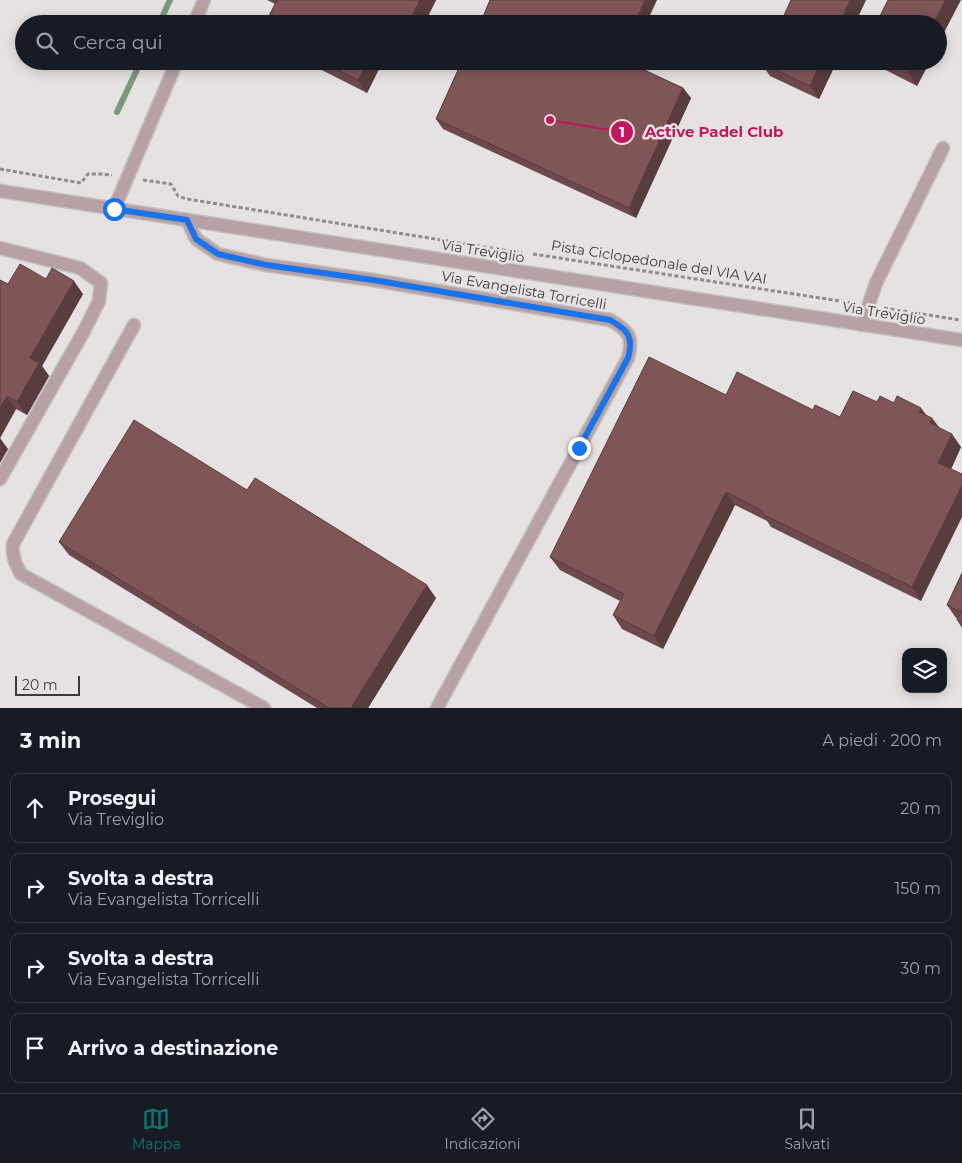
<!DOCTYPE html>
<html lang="it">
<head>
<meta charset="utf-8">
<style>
  body { margin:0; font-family:Montserrat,sans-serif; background:#242831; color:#f1f3f6 }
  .controls { position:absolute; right:15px; bottom:15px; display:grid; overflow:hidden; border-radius:10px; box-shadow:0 2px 12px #0003 }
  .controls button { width:45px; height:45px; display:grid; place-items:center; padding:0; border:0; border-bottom:1px solid #363941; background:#171b24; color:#f1f3f6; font:25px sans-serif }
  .scale { position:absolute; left:15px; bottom:12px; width:65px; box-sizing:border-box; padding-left:5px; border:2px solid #3c3a3a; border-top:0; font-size:14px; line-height:18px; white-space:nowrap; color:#3c3a3a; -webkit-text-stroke:4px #e6e2e2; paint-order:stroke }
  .stop { position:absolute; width:15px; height:15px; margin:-11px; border:4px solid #1a73e8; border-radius:50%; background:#fff }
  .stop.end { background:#1a73e8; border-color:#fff; box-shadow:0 1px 5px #0008 }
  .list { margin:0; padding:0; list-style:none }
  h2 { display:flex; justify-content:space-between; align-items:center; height:65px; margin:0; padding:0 20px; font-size:21px }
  h2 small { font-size:16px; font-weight:400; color:#9ea1a6 }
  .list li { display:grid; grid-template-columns:32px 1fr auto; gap:15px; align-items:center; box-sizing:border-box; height:70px; margin:0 10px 10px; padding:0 10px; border:1px solid #363941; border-radius:10px }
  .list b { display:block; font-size:19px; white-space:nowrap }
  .list p { margin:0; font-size:16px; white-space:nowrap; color:#9ea1a6 }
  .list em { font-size:16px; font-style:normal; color:#9ea1a6 }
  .icon { flex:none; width:28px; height:28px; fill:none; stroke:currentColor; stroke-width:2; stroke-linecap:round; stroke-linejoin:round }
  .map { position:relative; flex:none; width:962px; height:708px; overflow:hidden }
  .search { position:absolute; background:#171b24; box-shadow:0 2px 12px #0003; left:15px; right:15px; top:15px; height:55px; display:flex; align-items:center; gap:12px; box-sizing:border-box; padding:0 18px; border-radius:28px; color:#9ea1a6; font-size:19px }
  .sheet { height:385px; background:#171b24 }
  nav { display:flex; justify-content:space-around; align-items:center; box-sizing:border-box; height:70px; border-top:1px solid #363941; background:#171b24; font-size:14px; color:#9ea1a6 }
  nav a { display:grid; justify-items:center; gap:2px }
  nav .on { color:#0f766e }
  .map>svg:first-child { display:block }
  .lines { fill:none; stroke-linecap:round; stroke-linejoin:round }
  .stream { stroke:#7c9878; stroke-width:6 }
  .minor-casing { stroke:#c4c0c0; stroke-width:15 }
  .path { stroke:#8e8b8b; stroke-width:3; stroke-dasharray:4 2.5; stroke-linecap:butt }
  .minor { stroke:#b7a1a2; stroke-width:12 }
  .wall { fill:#6d494b }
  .shaded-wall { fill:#593c3d }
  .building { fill:#7f5557; stroke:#593c3d }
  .route { stroke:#1a73e8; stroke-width:6 }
  .labels { text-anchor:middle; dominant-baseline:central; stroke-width:5; stroke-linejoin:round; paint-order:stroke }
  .street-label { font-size:14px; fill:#3c3a3a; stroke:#e6e2e2 }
  .leader { fill:none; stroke:#c2185b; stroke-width:2 }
  .callout-dot { fill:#c2185b; stroke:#e6e2e2; stroke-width:2 }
  .mark-label { font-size:15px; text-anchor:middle; font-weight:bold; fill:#fff }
  .callout-label { font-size:15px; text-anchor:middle; font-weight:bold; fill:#c2185b; stroke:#e6e2e2; stroke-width:5; stroke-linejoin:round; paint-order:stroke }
</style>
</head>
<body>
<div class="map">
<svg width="962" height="708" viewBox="0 0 962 708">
  <rect width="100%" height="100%" fill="#e6e2e2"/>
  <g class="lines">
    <g class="stream">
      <polyline points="159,24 170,0"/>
      <polyline points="117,112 141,61"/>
    </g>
    <defs>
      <g id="minor">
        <polyline points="194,24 204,0"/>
        <polyline points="0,191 962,340"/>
        <polyline points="114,209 177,61"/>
        <path d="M187,220L196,239L218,254L266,265L373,280L610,320C628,330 634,337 628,358L437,708"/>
        <polyline points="0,248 80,268 101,283 99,301 84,331 0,479"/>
        <path d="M134,325L13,544C12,557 15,563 21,574L264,708"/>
        <polyline points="862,325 876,283 943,148"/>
      </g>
    </defs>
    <use href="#minor" class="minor-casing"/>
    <g class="path">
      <polyline points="0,169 81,183 88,174 100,174 112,175"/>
      <polyline points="143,180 171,184 178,196 187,199 522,253"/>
      <polyline points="533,254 853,303"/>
      <polyline points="884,308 960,320"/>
    </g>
    <use href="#minor" class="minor"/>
  </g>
  <g class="wall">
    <polygon points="267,0 436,0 424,24 265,24 275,4"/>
    <polygon points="304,61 383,61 367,93"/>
    <polygon points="462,61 629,61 628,63 683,88 691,98 636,218 443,129 436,119"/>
    <polygon points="837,61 819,99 770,76 761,63"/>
    <polygon points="871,61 930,61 917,86 872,63"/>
    <polygon points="46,279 83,294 42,366 49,376 27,415 16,409 0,438 0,280 8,284"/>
    <polygon points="726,395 813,410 840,417 877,402 894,403 927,416 939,428 961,447 951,469 921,601 771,527 767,521 735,505 663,649 622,629 613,615 620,601 560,570 550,557"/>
    <polygon points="247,490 436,598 368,708 317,708 69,555 59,542"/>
    <polygon points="962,573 962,628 957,620 958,619 956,618 947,605"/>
  </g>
  <g class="shaded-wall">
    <polygon points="420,0 436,0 424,24 408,24"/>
    <polygon points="645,0 657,0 646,24 634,24"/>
    <polygon points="850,0 866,0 855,24 839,24"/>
    <polygon points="945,0 961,0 938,44 938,24 933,24"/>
    <polygon points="368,61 383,61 367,93 358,80"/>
    <polygon points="821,61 837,61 819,99 810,86"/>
    <polygon points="914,61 930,61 917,86 908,72"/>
    <polygon points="683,88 691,98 636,218 629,208"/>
    <polygon points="74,281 83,294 42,366 49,376 27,415 17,402 30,358"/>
    <polygon points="7,396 16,409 0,438 0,408"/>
    <polygon points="921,408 931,421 919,412"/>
    <polygon points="932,418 942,431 930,423"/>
    <polygon points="952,434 961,447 948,476 938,463"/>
    <polygon points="0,438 8,449 0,463"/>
    <polygon points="962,485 962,517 921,601 912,587"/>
    <polygon points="726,492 735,505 663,649 654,636"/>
    <polygon points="427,585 436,598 368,708 351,708"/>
  </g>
  <g class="building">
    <polygon points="277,0 420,0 408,24 265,24"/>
    <polygon points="490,0 645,0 634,24 480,24"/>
    <polygon points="791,0 850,0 839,24 780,24"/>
    <polygon points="888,0 945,0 933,24 876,24"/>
    <polygon points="321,61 368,61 358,80"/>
    <polygon points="462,61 625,61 683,88 629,208 436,119"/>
    <polygon points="762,61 821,61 810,86 761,63"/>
    <polygon points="886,61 914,61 908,72"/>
    <polygon points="20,264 46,279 52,268 74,281 30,358 39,363 17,402 7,396 0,408 0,280 8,284"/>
    <polygon points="649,357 726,395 737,372 813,410 815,405 840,417 853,391 877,402 880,396 894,403 897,396 921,408 919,412 932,418 930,423 952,434 938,463 962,474 962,485 912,587 762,514 763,511 726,492 654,636 613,615 624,594 550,557"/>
    <polygon points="134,420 247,490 255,478 427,585 351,708 329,708 59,542"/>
    <polygon points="962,573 962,623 957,620 961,612 947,605"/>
  </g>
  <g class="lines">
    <path class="route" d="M114,209L187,220L196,239L218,254L266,265L373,280L610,320C628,330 634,337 628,358L579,448"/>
  </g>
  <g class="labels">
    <g class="street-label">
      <text transform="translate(483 251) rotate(9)">Via Treviglio</text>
      <text transform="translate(659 262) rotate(9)">Pista Ciclopedonale del VIA VAI</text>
      <text transform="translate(524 290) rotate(10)">Via Evangelista Torricelli</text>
      <text transform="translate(884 313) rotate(9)">Via Treviglio</text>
    </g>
  </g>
  <path class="leader" d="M550 120L622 132"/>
  <g class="callout-dot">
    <circle cx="550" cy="120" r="5"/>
    <circle cx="622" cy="132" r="12"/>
  </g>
  <g class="mark-label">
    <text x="622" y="137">1</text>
  </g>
  <g class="callout-label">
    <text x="714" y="137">Active Padel Club</text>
  </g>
</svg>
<div class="controls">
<button><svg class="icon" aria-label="layers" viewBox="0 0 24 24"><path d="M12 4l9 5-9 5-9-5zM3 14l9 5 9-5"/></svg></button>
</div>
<div class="scale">20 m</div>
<div class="stop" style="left:114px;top:209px"></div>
<div class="stop end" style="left:579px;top:448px"></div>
<div class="search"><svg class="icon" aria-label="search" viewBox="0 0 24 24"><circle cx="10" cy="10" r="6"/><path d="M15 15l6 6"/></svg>Cerca qui</div>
</div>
<section class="sheet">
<h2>3 min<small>A piedi · 200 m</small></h2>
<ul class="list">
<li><svg class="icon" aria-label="ahead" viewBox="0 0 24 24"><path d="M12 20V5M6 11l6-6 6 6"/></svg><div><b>Prosegui</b><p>Via Treviglio</p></div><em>20 m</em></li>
<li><svg class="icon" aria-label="right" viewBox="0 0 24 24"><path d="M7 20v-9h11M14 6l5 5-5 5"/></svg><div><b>Svolta a destra</b><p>Via Evangelista Torricelli</p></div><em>150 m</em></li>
<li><svg class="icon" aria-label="right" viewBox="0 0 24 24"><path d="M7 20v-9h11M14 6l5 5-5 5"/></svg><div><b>Svolta a destra</b><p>Via Evangelista Torricelli</p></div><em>30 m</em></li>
<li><svg class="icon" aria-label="arrive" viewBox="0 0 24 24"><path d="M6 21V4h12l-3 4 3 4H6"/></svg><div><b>Arrivo a destinazione</b></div></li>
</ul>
</section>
<nav>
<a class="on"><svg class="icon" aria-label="map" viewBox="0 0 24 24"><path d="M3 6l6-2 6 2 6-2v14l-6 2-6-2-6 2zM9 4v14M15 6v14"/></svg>Mappa</a>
<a><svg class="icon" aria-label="directions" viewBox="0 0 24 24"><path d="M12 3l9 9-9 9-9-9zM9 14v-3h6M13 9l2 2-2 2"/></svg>Indicazioni</a>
<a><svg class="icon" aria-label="saved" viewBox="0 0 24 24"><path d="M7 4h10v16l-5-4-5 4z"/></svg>Salvati</a>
</nav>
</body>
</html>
